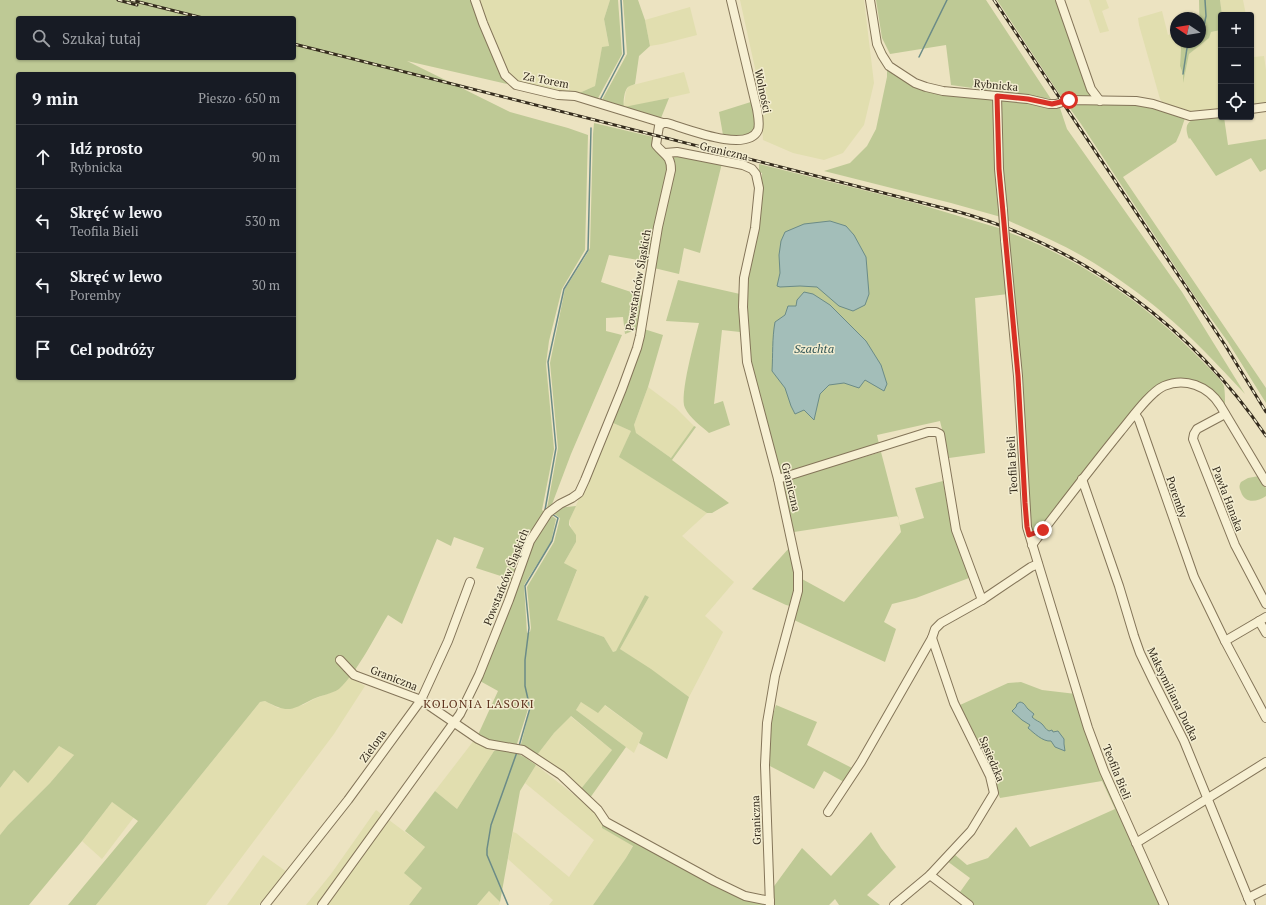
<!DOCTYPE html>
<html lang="pl">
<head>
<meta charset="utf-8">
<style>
  body { margin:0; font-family:"PT Serif",serif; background:#242831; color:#f1f3f6 }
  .controls { position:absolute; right:12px; top:12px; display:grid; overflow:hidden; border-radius:4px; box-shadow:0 1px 3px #0004 }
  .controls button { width:36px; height:36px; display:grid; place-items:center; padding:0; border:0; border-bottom:1px solid #363941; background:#171b24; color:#f1f3f6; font:20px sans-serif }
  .compass { position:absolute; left:1170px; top:12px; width:36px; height:36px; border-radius:50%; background:#171b24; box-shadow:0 1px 3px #0004; rotate:282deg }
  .stop { position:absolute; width:12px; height:12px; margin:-9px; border:3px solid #d93025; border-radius:50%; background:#fff }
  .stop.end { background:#d93025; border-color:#fff; box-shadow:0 1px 4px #0008 }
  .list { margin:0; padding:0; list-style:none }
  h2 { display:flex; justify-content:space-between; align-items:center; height:52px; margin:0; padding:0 16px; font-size:17px }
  h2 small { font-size:13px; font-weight:400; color:#9ea1a6 }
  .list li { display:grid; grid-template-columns:26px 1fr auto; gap:12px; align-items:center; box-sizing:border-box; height:64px; padding:0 16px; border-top:1px solid #363941 }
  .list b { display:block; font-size:15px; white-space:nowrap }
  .list p { margin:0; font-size:13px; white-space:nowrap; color:#9ea1a6 }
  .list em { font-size:13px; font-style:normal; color:#9ea1a6 }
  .icon { flex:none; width:22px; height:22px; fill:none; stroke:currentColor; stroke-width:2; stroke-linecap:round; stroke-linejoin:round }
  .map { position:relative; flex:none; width:1266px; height:905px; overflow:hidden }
  .search { position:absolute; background:#171b24; box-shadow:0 1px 3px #0004; left:16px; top:16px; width:280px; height:44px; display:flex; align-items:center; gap:10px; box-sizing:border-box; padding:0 14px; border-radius:4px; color:#9ea1a6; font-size:15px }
  .panel { position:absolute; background:#171b24; box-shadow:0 1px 3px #0004; left:16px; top:72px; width:280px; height:308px; border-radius:4px }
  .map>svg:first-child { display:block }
  .farmland { fill:#e1deaf }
  .green { fill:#bec995; fill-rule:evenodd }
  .water { fill:#a3beb9; stroke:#6b8b87 }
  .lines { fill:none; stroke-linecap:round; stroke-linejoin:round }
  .stream { stroke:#6b8b87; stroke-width:1.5 }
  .minor-casing { stroke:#847559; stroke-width:10 }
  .minor { stroke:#f7f0d3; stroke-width:8 }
  .rail-casing { stroke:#342b1d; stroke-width:3 }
  .rail { stroke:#f3edd0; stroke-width:1.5; stroke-dasharray:4.5; stroke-linecap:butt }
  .minor-bridge-casing { stroke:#847559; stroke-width:10; stroke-linecap:butt }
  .minor-bridge { stroke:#f7f0d3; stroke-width:8 }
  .route { stroke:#d93025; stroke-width:5 }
  .labels { text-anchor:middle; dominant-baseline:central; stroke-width:3; stroke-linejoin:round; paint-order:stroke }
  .street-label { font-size:11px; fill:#342b1d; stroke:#f3edd0 }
  .water-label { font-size:12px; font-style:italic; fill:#2d5254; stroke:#f3edd0 }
  .neighbourhood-label { font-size:12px; letter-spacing:1px; fill:#5f331e; stroke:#f3edd0 }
</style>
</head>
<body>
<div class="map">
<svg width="1266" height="905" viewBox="0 0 1266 905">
  <rect width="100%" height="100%" fill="#ece3c1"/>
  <g class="farmland">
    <polygon points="478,0 610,0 604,19 609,47 602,48 595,86 577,94 556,91 517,83 506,72"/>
    <polygon points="740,0 864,0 874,83 864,125 843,153 824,160 793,153 763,140 760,91"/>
    <polygon points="1089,0 1106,0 1109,8 1102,11 1109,31 1100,33"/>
    <polygon points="1220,0 1243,0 1246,15 1222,15"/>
    <polygon points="690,7 697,35 662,44 650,46 645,20"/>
    <polygon points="1162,11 1168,35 1176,32 1176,42 1180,42 1181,49 1180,66 1183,74 1183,79 1189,54 1211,32 1221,30 1221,110 1194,114 1163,103 1160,99 1139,25 1138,18"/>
    <polygon points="1251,44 1254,57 1264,56 1266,70 1266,104 1252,105"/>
    <polygon points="684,72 690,93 624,108 624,104 626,91 629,86"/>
    <polygon points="648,387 676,408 694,426 671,458 636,433 634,429 634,425"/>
    <polygon points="611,422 631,431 620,457 707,513 682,536 734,582 705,616 723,632 689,697 666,680 620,649 649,597 645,595 617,651 613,652 604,637 556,620 577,571 564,563 576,542 569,521 578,501"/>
    <polygon points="350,677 365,686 334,734 206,905 96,905 260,702 265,701 278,708 303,705 314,699 337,690"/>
    <polygon points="581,702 604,705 643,733 634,753 576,710"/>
    <polygon points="570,716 612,750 580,790 537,755 554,733"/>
    <polygon points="475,739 494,751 457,809 435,791"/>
    <polygon points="59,746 74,755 50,783 8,825 0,835 0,788 14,770"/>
    <polygon points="536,765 596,812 602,821 602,828 633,845 626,858 593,905 549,905 553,900 508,859 513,832 516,833 569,877 594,840 525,783"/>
    <polygon points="112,802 134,817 102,859 82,841"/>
    <polygon points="376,810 384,816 320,905 306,905 331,874"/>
    <polygon points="389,820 425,847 405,873 422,888 409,905 327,905 326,904"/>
    <polygon points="263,855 287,872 259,905 227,905"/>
    <polygon points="489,891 500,902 499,905 477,905"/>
  </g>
  <g class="green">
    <path d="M0,0H473L507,84L407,61L510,112L568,128L588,135L585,250L562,289L549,341L546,364L554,449L542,510L545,513L513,580L476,568L484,548L454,537L451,546L437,539L402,624L388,615C375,636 357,673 339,689C332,694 321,695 313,699C290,711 288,713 265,701L260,702L96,905H68L138,821L112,802L82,841L29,905H0V835L8,825L50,783L74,755L59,746L28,783L14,770L0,788ZM18,18H294V58H18ZM18,74H294V378H18Z"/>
    <polygon points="610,0 618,0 622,54 597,100 577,94 595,86 602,47 609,46 604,19"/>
    <path d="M623,0H638L645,20L650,46L639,56L635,84C633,85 629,86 628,87C624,91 623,102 624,107L669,98L661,118L601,102L627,54Z"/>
    <polygon points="876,0 986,0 1051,99 951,85 946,45 890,54 882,38"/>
    <polygon points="997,0 1061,0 1097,98 1062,98"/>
    <polygon points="1199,0 1220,0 1222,15 1221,15 1221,30 1211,32 1209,38 1189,54 1183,83 1183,74 1180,66 1181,49 1180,42 1200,42"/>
    <polygon points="887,68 909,84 921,90 993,100 1001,217 951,203 824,171 850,163 867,146 876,129 887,77"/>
    <path d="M1001,100L1027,102L1060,108L1067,129L1182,292L1245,394C1219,366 1192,337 1163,313C1142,295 1118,278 1094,263C1067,246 1036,233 1007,220L1002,175Z"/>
    <path d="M754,101L755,129C746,137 734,137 723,135L719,112Z"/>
    <polygon points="1066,103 1147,105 1185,118 1180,133 1176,142 1123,177 1266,388 1266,403 1228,342 1194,295 1081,124"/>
    <path d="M1224,117L1228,145L1266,139V169L1260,172L1251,158L1216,176L1190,138L1189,139C1183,123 1189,119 1204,118C1210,118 1217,117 1224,117Z"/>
    <polygon points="594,123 653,137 652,146 667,161 666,180 650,262 609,255 601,282 643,296 638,329 625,334 623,317 606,318 606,331 622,335 571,454 551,507 547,509 558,448 550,363 565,289 588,252 590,248 593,134"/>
    <polygon points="674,156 722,163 700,253 684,248 679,274 654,268 660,234 675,166 673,159"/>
    <polygon points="759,164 915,203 1002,229 1008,294 975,298 985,453 949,458 940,421 877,435 879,444 781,474 778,470 748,357 746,293 760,213 762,173 759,172"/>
    <path d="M1008,232C1080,259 1148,305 1202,361C1207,366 1222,380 1224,386C1225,392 1225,399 1225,405L1212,390L1197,381L1158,385L1134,408L1094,462L1039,529L1032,531Z"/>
    <path d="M678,280L740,294V332L722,330L714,404L723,401L730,425L709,433C701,426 690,418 685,408C679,396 695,339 699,323L666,321Z"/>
    <polygon points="644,329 663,335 648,387 634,425 636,433 671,458 694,426 696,427 672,460 729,503 712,513 707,513 619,457 631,431 611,422"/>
    <polygon points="881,452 900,525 924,518 915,488 943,481 952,530 969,578 916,598 892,604 884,622 896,629 885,662 794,620 802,579 844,602 901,532 898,516 794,532 782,481"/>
    <path d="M1259,476L1266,488V496C1257,502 1245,504 1241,492C1239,487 1239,486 1241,482L1248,478Z"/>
    <polygon points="576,506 569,521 569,525 576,535 576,542 564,563 577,570 557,620 604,637 613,652 616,651 645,595 649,597 620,649 651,669 689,697 667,759 639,743 643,733 605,705 598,713 581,702 576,710 626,747 590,798 580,790 612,750 571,716 554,733 537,755 520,748 530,709 529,706 516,747 477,737 498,691 480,681 534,542 551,515 556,519 551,542 524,585 527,633 530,632 531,628 527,587 554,542 560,518 553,513 557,508"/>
    <polygon points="790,547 795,576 796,592 790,606 786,605 752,589"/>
    <polygon points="1021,682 1042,690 1076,694 1160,905 973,905 961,895 960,892 970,878 947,861 954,854 967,865 988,858 1016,827 1030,847 1115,809 1102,781 1000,798 968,720 966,721 960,705 1008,683"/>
    <polygon points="776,705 817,722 807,745 852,768 844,782 824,771 814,789 768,765 769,728"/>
    <path d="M500,749C516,751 524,756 536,765L520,791L500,902L489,891L477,905H409L422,888L404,873L425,847L405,831L435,791L457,809L494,751Z"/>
    <polygon points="602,821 765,903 767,905 593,905 626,858 633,846 602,828"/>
    <polygon points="871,832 881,848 896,867 867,895 880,905 839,905 835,899 829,905 774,905 772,889 802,848 831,876"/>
  </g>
  <g class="water">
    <polygon points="830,221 846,226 854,235 866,257 869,294 865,305 853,311 839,306 817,287 800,286 780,287 777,286 780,273 779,255 781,241 785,232 804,224"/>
    <path d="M804,292L813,294L830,305L866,341L881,365L887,384L884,391L865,380L859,388L844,383L829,385L820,394L814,420L804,410L795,414L791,406L785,388L772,371C773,355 772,338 775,322L785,315L788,306H796L797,300Z"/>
    <path d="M1020,702C1025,703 1025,706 1028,709C1030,711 1032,712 1034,714L1032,717C1036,721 1039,721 1042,724C1045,727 1045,729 1049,731L1052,730L1053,732L1058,731L1064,739V744L1065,751L1055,747L1051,741C1043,742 1034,733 1028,728L1030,725L1022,720L1012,711L1016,707L1017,704Z"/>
  </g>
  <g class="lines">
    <g class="stream">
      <polyline points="1200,41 1201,41 1206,16 1205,0"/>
      <polyline points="919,57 947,0"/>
      <polyline points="1183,74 1187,48 1199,42"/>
      <polyline points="600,100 624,54 621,0"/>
      <polyline points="546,510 545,510 556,448 548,362 564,289 588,250 591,128"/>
      <polyline points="519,746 530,708 525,686 525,660 529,628 525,586 552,541 558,518 552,514"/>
      <polyline points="508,905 487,855 487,849 491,825 517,752"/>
    </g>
    <defs>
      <g id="minor">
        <polyline points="475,0 483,23 505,75 516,85 558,95 575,96 663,123"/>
        <polyline points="870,0 877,44 882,55 889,66 915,83 926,87 943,91 1028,99 1049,104 1056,104 1069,100 1136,101 1153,104 1190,116 1221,113"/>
        <polyline points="1060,0 1091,89 1100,101"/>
        <polyline points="997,96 999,169 1003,210"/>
        <polyline points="1251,109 1266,107"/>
        <polyline points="665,153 677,152 743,165 752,169 756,174 759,188 755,228 744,278 743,307 747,362 778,479 798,572 798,591 775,676 767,723 765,765 770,905"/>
        <polyline points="1005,240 1018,376 1027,527 1088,728 1104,771 1164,905"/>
        <polyline points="1135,414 1139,420 1194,577 1225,641 1266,718"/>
        <polyline points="1225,414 1197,429 1194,434 1193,439 1235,545 1266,604"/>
        <polyline points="778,479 928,432 936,432 940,434 956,530 982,600"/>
        <polyline points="1082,479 1119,586 1134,636 1140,653 1153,680 1184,741 1251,905"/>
        <path d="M1032,545C1061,507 1090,469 1120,432C1131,419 1150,392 1164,386C1185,377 1208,386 1220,405L1266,482"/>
        <polyline points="1259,621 1266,633"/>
        <polyline points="1225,641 1266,617"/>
        <polyline points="340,660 354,675 421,700 478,739 488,744 523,750 561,775 598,810 606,822 714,881 745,896 770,901"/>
        <polyline points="828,812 861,762 932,638 935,629 941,623 982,600 1031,567 1038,564"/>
        <polyline points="1136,843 1266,762"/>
        <polyline points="930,875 969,905"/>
        <polyline points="1248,898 1266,889"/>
        <polyline points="265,905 348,800 421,700 448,641 470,582"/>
        <path d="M322,905L460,714L479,675L509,600L530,541L548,513L560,504L572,498L579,493L585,480L622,389L637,348L640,336L658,227L671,170C671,155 664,155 656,145L659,126L663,123H667C685,128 747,154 758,130C760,123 758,116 757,109L731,0"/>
        <polyline points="894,905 930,875 971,831 994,793 990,776 954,703 932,638"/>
      </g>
    </defs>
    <use href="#minor" class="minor-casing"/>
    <use href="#minor" class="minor"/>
    <defs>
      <g id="rail">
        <polyline points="118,0 137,5"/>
        <polyline points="131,0 203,18"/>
        <polyline points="994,0 1225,345 1266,412"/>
        <path d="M294,44L959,212C1084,247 1194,329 1266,436"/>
      </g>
    </defs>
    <use href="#rail" class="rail-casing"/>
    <use href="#rail" class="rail"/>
    <defs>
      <polyline id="minor-bridge" points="1003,210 1005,240"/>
    </defs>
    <use href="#minor-bridge" class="minor-bridge-casing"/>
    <use href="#minor-bridge" class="minor-bridge"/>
  </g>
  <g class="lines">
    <polyline class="route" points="1043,530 1029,535 1027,527 1025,503 1018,376 999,169 997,96 1028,99 1052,104 1069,100"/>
  </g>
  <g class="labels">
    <g class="street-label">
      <text transform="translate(546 80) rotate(11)">Za Torem</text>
      <text transform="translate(996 85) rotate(5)">Rybnicka</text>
      <text transform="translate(763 91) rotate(78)">Wolności</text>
      <text transform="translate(724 151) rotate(13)">Graniczna</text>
      <text transform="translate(638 280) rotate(-80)">Powstańców Śląskich</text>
      <text transform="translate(1012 465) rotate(-93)">Teofila Bieli</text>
      <text transform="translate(791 487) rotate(77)">Graniczna</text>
      <text transform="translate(1177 497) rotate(71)">Poremby</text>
      <text transform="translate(1228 499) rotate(69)">Pawła Hanaka</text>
      <text transform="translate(506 577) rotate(-68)">Powstańców Śląskich</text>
      <text transform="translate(394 678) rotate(21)">Graniczna</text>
      <text transform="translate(1173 694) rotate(64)">Maksymiliana Dudka</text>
      <text transform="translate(373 746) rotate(-54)">Zielona</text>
      <text transform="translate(992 759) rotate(67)">Sąsiedzka</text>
      <text transform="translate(1117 772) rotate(68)">Teofila Bieli</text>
      <text transform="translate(756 820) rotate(-92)">Graniczna</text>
    </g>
    <g class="water-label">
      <text x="814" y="348">Szachta</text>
    </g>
    <g class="neighbourhood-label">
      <text x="479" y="703">KOLONIA LASOKI</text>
    </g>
  </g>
</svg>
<div class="controls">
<button>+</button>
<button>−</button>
<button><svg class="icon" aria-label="locate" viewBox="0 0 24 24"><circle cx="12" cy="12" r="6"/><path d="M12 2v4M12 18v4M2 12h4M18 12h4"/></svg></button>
</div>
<svg class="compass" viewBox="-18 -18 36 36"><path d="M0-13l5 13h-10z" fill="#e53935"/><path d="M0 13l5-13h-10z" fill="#9ea1a6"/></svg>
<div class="stop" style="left:1069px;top:100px"></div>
<div class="stop end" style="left:1043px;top:530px"></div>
<div class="search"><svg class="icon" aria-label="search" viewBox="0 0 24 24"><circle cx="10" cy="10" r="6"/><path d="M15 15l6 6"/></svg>Szukaj tutaj</div>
<section class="panel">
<h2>9 min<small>Pieszo · 650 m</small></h2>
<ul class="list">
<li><svg class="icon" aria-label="ahead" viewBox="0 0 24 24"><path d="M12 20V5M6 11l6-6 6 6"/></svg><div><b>Idź prosto</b><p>Rybnicka</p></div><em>90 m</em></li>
<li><svg class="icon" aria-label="left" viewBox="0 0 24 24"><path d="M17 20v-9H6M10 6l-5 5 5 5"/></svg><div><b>Skręć w lewo</b><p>Teofila Bieli</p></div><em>530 m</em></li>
<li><svg class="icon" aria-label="left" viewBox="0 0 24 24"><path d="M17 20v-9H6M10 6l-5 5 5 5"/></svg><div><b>Skręć w lewo</b><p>Poremby</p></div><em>30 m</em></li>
<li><svg class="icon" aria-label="arrive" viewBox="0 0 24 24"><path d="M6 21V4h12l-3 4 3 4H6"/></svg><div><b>Cel podróży</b></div></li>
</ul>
</section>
</div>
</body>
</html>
